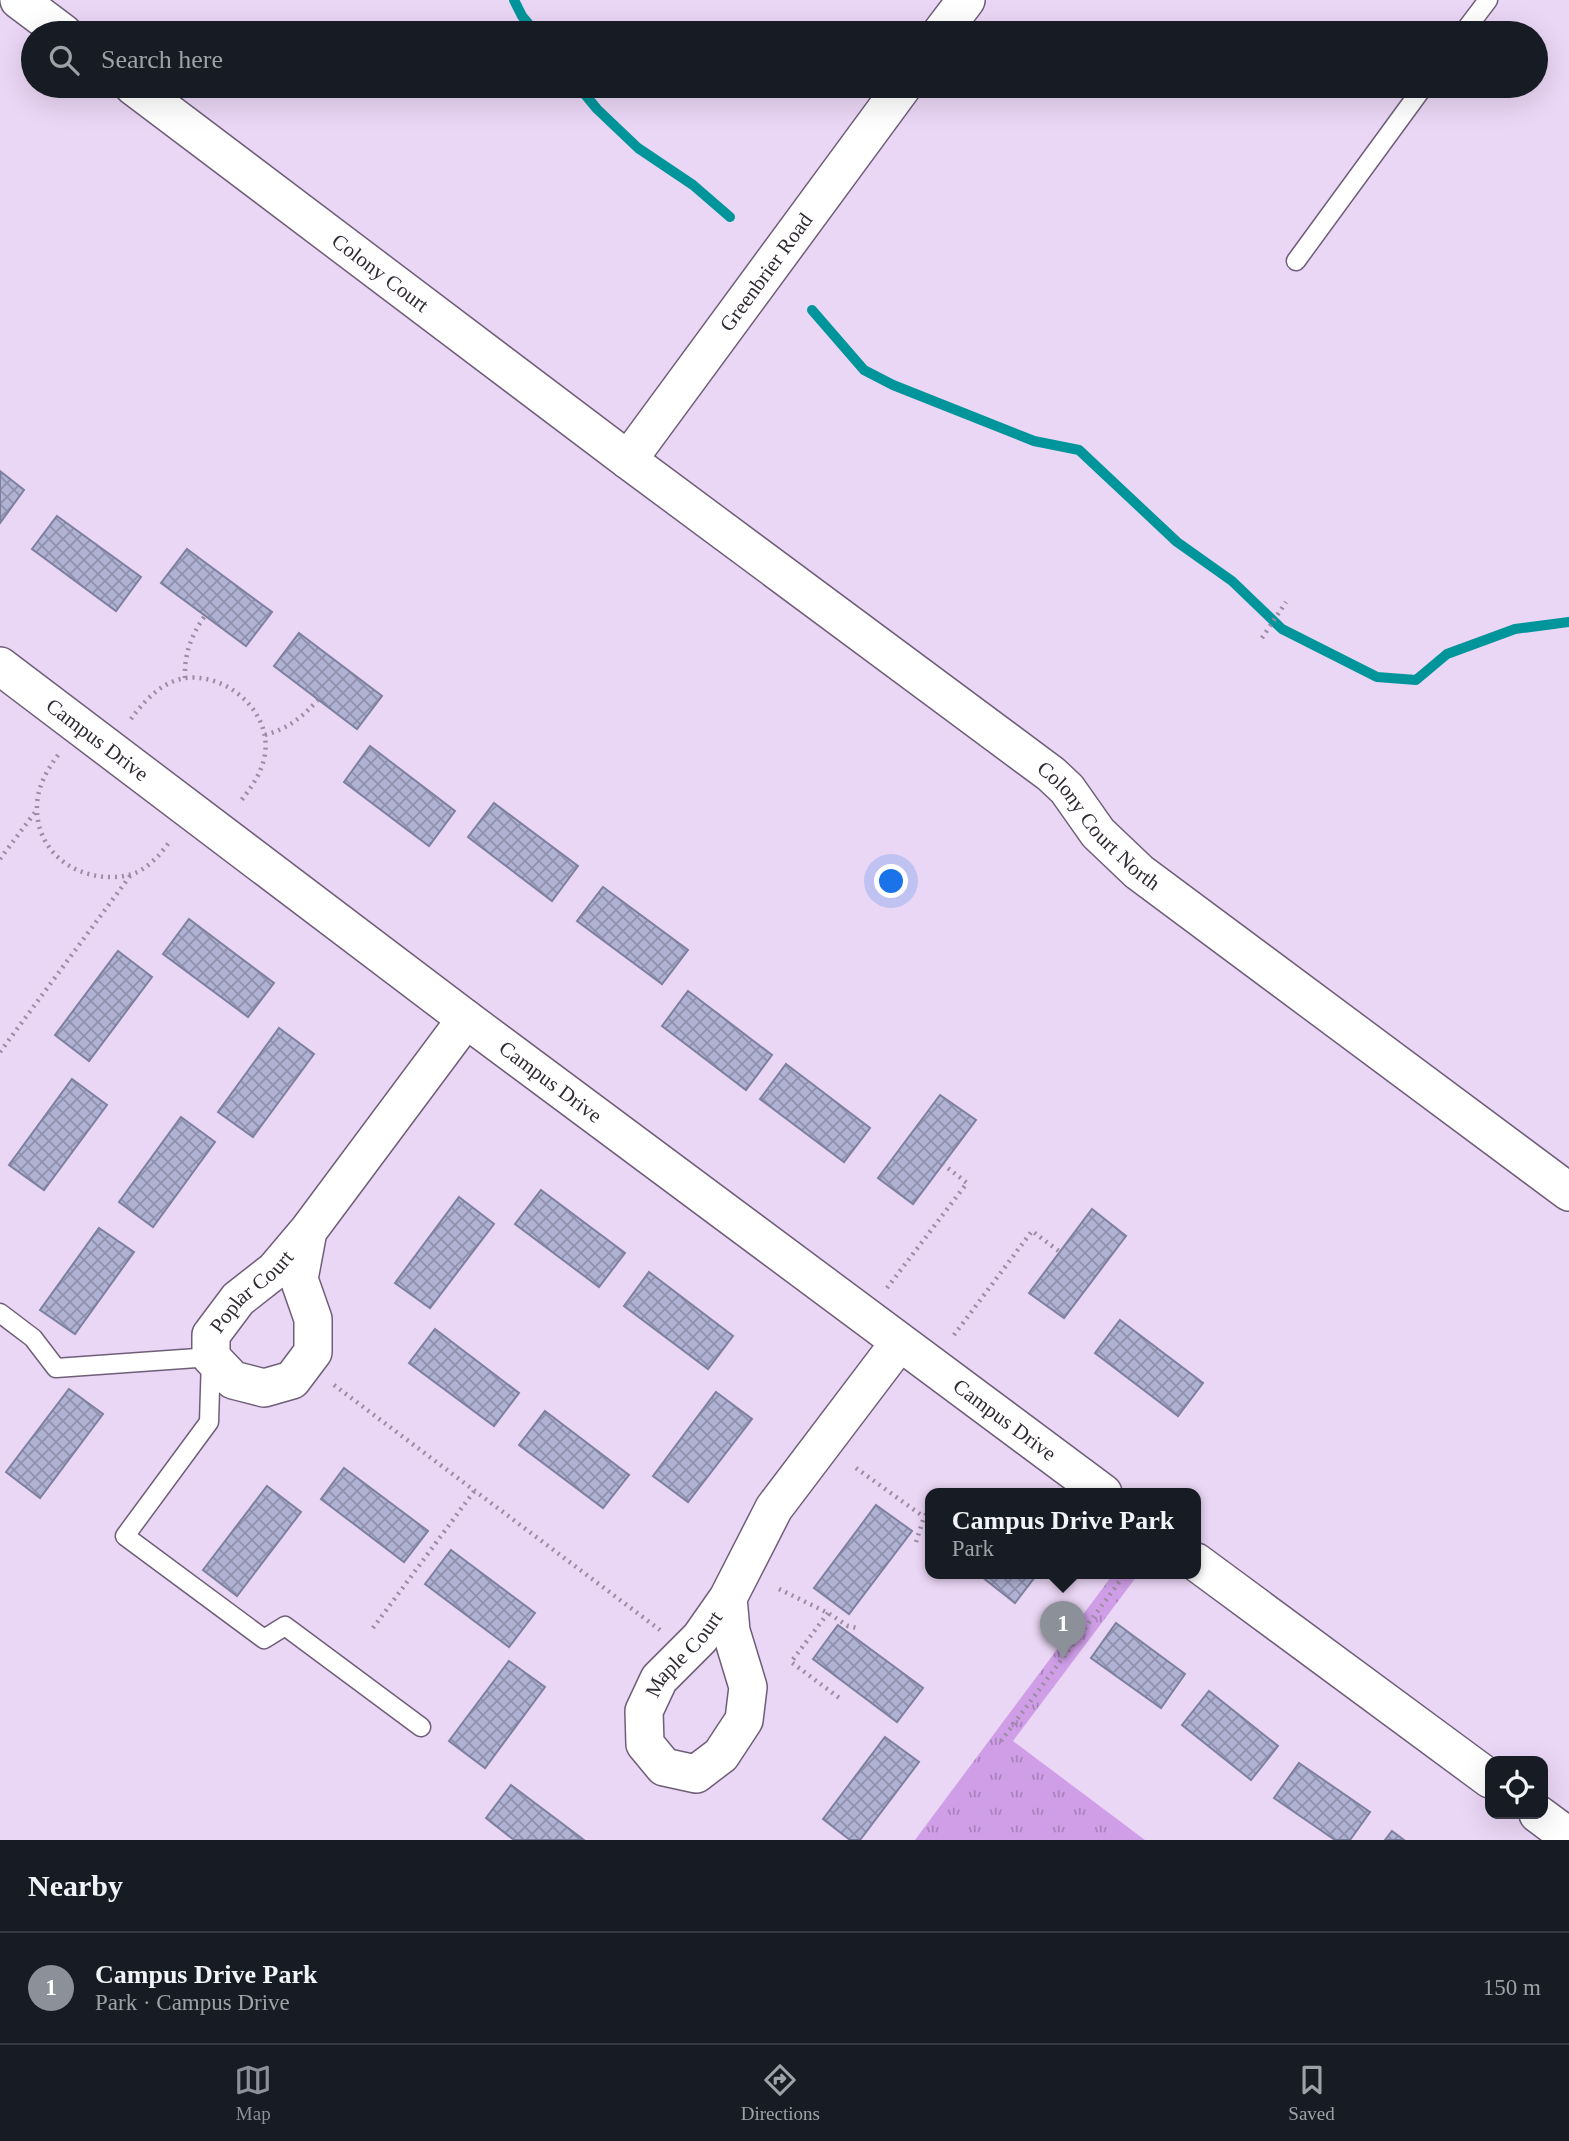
<!DOCTYPE html>
<html lang="en">
<head>
<meta charset="utf-8">
<style>
  body { margin:0; font-family:"Times New Roman",serif; background:#242831; color:#f1f3f6 }
  .controls { position:absolute; right:21px; bottom:21px; display:grid; overflow:hidden; border-radius:14px; box-shadow:0 7px 28px #0002 }
  .controls button { width:63px; height:63px; display:grid; place-items:center; padding:0; border:0; border-bottom:2px solid #363941; background:#171b24; color:#f1f3f6; font:35px sans-serif }
  .you { position:absolute; left:892px; top:882px; width:24px; height:24px; margin:-18px; border:5px solid #fff; border-radius:50%; background:#1a73e8; box-shadow:0 0 0 10px #1a73e833 }
  .badge { display:grid; place-items:center; width:46px; height:46px; border-radius:50%; background:#8c9099; color:#fff; font-size:23px; font-weight:700 }
  .pin { position:absolute; translate:-50% -58px; filter:drop-shadow(0 2px 4px #0008) }
  .pin::after { content:''; position:absolute; top:37px; width:24px; height:21px; background:inherit; clip-path:polygon(0 0,100% 0,50% 100%) }
  .popup { position:absolute; left:925px; top:1488px; width:276px; height:91px; box-sizing:border-box; display:grid; place-content:center; border-radius:14px; background:#171b24; filter:drop-shadow(0 2px 5px #0005); font-size:23px; white-space:nowrap; color:#9ea1a6 }
  .popup b { font-size:26px; color:#f1f3f6 }
  .popup::after { content:''; position:absolute; left:50%; top:100%; margin-left:-14px; border:14px solid transparent; border-top-color:#171b24 }
  .list { margin:0; padding:0; list-style:none }
  h2 { display:flex; justify-content:space-between; align-items:center; height:91px; margin:0; padding:0 28px; font-size:30px }
  h2 small { font-size:23px; font-weight:400; color:#9ea1a6 }
  .list li { display:grid; grid-template-columns:46px 1fr auto; gap:21px; align-items:center; box-sizing:border-box; height:112px; padding:0 28px; border-top:2px solid #363941 }
  .list b { display:block; font-size:26px; white-space:nowrap }
  .list p { margin:0; font-size:23px; white-space:nowrap; color:#9ea1a6 }
  .list em { font-size:23px; font-style:normal; color:#9ea1a6 }
  .icon { flex:none; width:38px; height:38px; fill:none; stroke:currentColor; stroke-width:2; stroke-linecap:round; stroke-linejoin:round }
  .map { position:relative; flex:none; width:1569px; height:1840px; overflow:hidden }
  .search { position:absolute; background:#171b24; box-shadow:0 7px 28px #0002; left:21px; right:21px; top:21px; height:77px; display:flex; align-items:center; gap:18px; box-sizing:border-box; padding:0 24px; border-radius:38px; color:#9ea1a6; font-size:26px }
  .sheet { height:203px; background:#171b24 }
  nav { display:flex; justify-content:space-around; align-items:center; box-sizing:border-box; height:98px; border-top:2px solid #363941; background:#171b24; font-size:19px; color:#9ea1a6 }
  nav a { display:grid; justify-items:center; gap:4px }
  nav .on { color:#8c9099 }
  .map>svg:first-child { display:block }
  .park { fill:url(#park-tufts) }
  .lines { fill:none; stroke-linecap:round; stroke-linejoin:round }
  .stream { stroke:#00959b; stroke-width:10 }
  .building { fill:url(#building-cross-hatch); stroke:#7e809f; stroke-width:2 }
  .lane-casing { stroke:#6f5e78; stroke-width:21 }
  .street-casing { stroke:#6f5e78; stroke-width:40 }
  .path { stroke:#9b8da3; stroke-width:4.5; stroke-dasharray:2 5; stroke-linecap:butt }
  .lane { stroke:#fff; stroke-width:18 }
  .street { stroke:#fff; stroke-width:37 }
  .labels { text-anchor:middle; dominant-baseline:central; stroke-width:7; stroke-linejoin:round; paint-order:stroke }
  .street-label { font-size:21px; fill:#312a35; stroke:#ead6f5 }
</style>
</head>
<body>
<div class="map">
<svg width="1569" height="1840" viewBox="0 0 1569 1840">
  <defs>
    <pattern id="park-tufts" width="24" height="20" patternUnits="userSpaceOnUse" patternTransform="scale(1.75)"><rect width="24" height="20" fill="#cf9ee7"/><path d="M3 7l-1-3M5 7V3M7 7l1-3M15 17l-1-3M17 17v-4M19 17l1-3" fill="none" stroke="#a981bc"/></pattern>
    <pattern id="building-cross-hatch" width="8" height="8" patternUnits="userSpaceOnUse" patternTransform="scale(1.75)"><rect width="8" height="8" fill="#afb2d3"/><path d="M0 0l8 8M0 8l8-8" fill="none" stroke="#8f91ac"/></pattern>
  </defs>
  <rect width="100%" height="100%" fill="#ead6f5"/>
  <polygon class="park" points="1114,1573 1133,1573 1137,1576 1013,1741 1145,1840 915,1840"/>
  <g class="lines">
    <g class="stream">
      <polyline points="514,0 522,16 536,33"/>
      <polyline points="578,86 597,109 638,148 693,185 730,217"/>
      <polyline points="812,310 864,370 893,385 1034,441 1079,450 1177,542 1232,581 1282,629 1377,677 1416,680 1447,654 1515,629 1569,622"/>
    </g>
  </g>
  <g class="building">
    <polygon points="0,471 24,490 0,523"/>
    <polygon points="57,516 141,577 116,611 32,549"/>
    <polygon points="187,549 272,612 246,646 161,583"/>
    <polygon points="299,633 382,696 357,729 274,666"/>
    <polygon points="370,746 455,811 429,846 344,782"/>
    <polygon points="494,803 578,866 552,901 468,837"/>
    <polygon points="603,887 688,950 662,984 577,921"/>
    <polygon points="189,919 274,983 248,1017 163,954"/>
    <polygon points="118,951 152,977 89,1061 55,1035"/>
    <polygon points="688,991 772,1055 746,1090 662,1026"/>
    <polygon points="279,1028 314,1054 253,1137 218,1112"/>
    <polygon points="786,1064 870,1128 844,1162 760,1099"/>
    <polygon points="72,1079 107,1105 44,1190 9,1165"/>
    <polygon points="940,1095 976,1120 913,1204 878,1178"/>
    <polygon points="181,1117 215,1142 153,1227 119,1202"/>
    <polygon points="541,1190 625,1253 599,1287 515,1224"/>
    <polygon points="459,1197 494,1224 430,1308 395,1283"/>
    <polygon points="1092,1209 1126,1236 1064,1318 1029,1293"/>
    <polygon points="99,1228 134,1252 75,1334 40,1310"/>
    <polygon points="649,1272 733,1336 708,1369 624,1306"/>
    <polygon points="1120,1320 1203,1383 1178,1416 1095,1353"/>
    <polygon points="435,1329 519,1393 494,1426 409,1363"/>
    <polygon points="69,1389 103,1414 40,1498 6,1472"/>
    <polygon points="716,1392 752,1419 688,1502 653,1476"/>
    <polygon points="545,1411 629,1475 603,1508 519,1445"/>
    <polygon points="344,1468 428,1531 404,1562 321,1499"/>
    <polygon points="267,1486 301,1512 237,1596 203,1570"/>
    <polygon points="876,1505 912,1531 849,1614 814,1588"/>
    <polygon points="451,1550 535,1613 509,1647 425,1584"/>
    <polygon points="977,1573 1038,1573 1015,1603"/>
    <polygon points="1116,1623 1185,1674 1161,1708 1091,1658"/>
    <polygon points="838,1625 923,1688 897,1722 813,1659"/>
    <polygon points="509,1661 545,1687 485,1768 449,1741"/>
    <polygon points="1209,1691 1278,1746 1251,1780 1182,1725"/>
    <polygon points="885,1737 919,1762 860,1840 850,1840 823,1819"/>
    <polygon points="1299,1763 1370,1812 1350,1840 1335,1840 1274,1798"/>
    <polygon points="511,1785 584,1840 514,1840 486,1818"/>
    <polygon points="1392,1831 1404,1840 1385,1840"/>
  </g>
  <g class="lines">
    <defs>
      <g id="lane">
        <polyline points="1463,33 1488,0"/>
        <polyline points="1296,261 1424,86"/>
        <polyline points="0,1313 33,1338 56,1368 211,1357 209,1422 125,1536 264,1639 285,1626 421,1727"/>
      </g>
      <g id="street">
        <polyline points="19,0 63,33"/>
        <polyline points="941,33 966,0"/>
        <path id="s1" d="M133,86L628,460L1051,774L1067,789L1098,833L1139,872L1569,1192"/>
        <path id="s2" d="M628,460L903,86"/>
        <path id="s3" d="M0,666L466,1019L1103,1493"/>
        <path id="s4" d="M308,1231L299,1279L313,1319V1352L292,1380L264,1388L233,1380L211,1357V1335L238,1299L275,1270L308,1231L466,1019"/>
        <polyline points="1196,1562 1490,1779"/>
        <path id="s5" d="M728,1598L731,1631L748,1687L744,1720L721,1755L696,1774L664,1767L645,1744L644,1711L659,1679L700,1638L728,1598L774,1508L899,1343"/>
        <polyline points="1538,1814 1569,1837"/>
      </g>
    </defs>
    <use href="#lane" class="lane-casing"/>
    <use href="#street" class="street-casing"/>
    <g class="path">
      <polyline points="1262,638 1286,602"/>
      <path d="M185,678C184,655 191,635 205,616"/>
      <path d="M131,719C144,701 162,681 186,678C229,673 275,715 264,759C260,776 250,789 240,802"/>
      <path d="M265,735C289,728 301,718 318,700"/>
      <path d="M58,755C46,771 36,790 37,810C38,858 85,885 129,875C146,871 161,854 170,841"/>
      <polyline points="0,859 36,811"/>
      <polyline points="0,1052 130,876"/>
      <polyline points="887,1288 967,1183 944,1165"/>
      <polyline points="954,1335 1032,1231 1060,1252"/>
      <polyline points="334,1385 660,1630"/>
      <polyline points="856,1468 924,1517"/>
      <polyline points="941,1493 973,1493"/>
      <polyline points="916,1542 924,1517 930,1508"/>
      <polyline points="779,1589 828,1613 848,1626 857,1628"/>
      <polyline points="828,1613 791,1662 842,1700"/>
      <polyline points="373,1628 475,1490"/>
      <polyline points="1001,1741 1126,1573"/>
    </g>
    <use href="#lane" class="lane"/>
    <use href="#street" class="street"/>
  </g>
  <g class="labels">
    <g class="street-label">
      <text stroke="none"><textPath href="#s1" startOffset="310">Colony Court</textPath></text>
      <text stroke="none"><textPath href="#s2" startOffset="233">Greenbrier Road</textPath></text>
      <text stroke="none"><textPath href="#s3" startOffset="122">Campus Drive</textPath></text>
      <text stroke="none"><textPath href="#s1" startOffset="1218">Colony Court North</textPath></text>
      <text stroke="none"><textPath href="#s3" startOffset="690">Campus Drive</textPath></text>
      <text stroke="none"><textPath href="#s4" startOffset="334">Poplar Court</textPath></text>
      <text stroke="none"><textPath href="#s3" startOffset="1256">Campus Drive</textPath></text>
      <text stroke="none"><textPath href="#s5" startOffset="364">Maple Court</textPath></text>
    </g>
  </g>
</svg>
<div class="controls">
<button><svg class="icon" aria-label="locate" viewBox="0 0 24 24"><circle cx="12" cy="12" r="6"/><path d="M12 2v4M12 18v4M2 12h4M18 12h4"/></svg></button>
</div>
<div class="you"></div>
<div class="pin badge" style="left:1063px;top:1659px">1</div>
<div class="popup"><b>Campus Drive Park</b>Park</div>
<div class="search"><svg class="icon" aria-label="search" viewBox="0 0 24 24"><circle cx="10" cy="10" r="6"/><path d="M15 15l6 6"/></svg>Search here</div>
</div>
<section class="sheet">
<h2>Nearby<small></small></h2>
<ul class="list">
<li><span class="badge">1</span><div><b>Campus Drive Park</b><p>Park · Campus Drive</p></div><em>150 m</em></li>
</ul>
</section>
<nav>
<a class="on"><svg class="icon" aria-label="map" viewBox="0 0 24 24"><path d="M3 6l6-2 6 2 6-2v14l-6 2-6-2-6 2zM9 4v14M15 6v14"/></svg>Map</a>
<a><svg class="icon" aria-label="directions" viewBox="0 0 24 24"><path d="M12 3l9 9-9 9-9-9zM9 14v-3h6M13 9l2 2-2 2"/></svg>Directions</a>
<a><svg class="icon" aria-label="saved" viewBox="0 0 24 24"><path d="M7 4h10v16l-5-4-5 4z"/></svg>Saved</a>
</nav>
</body>
</html>
